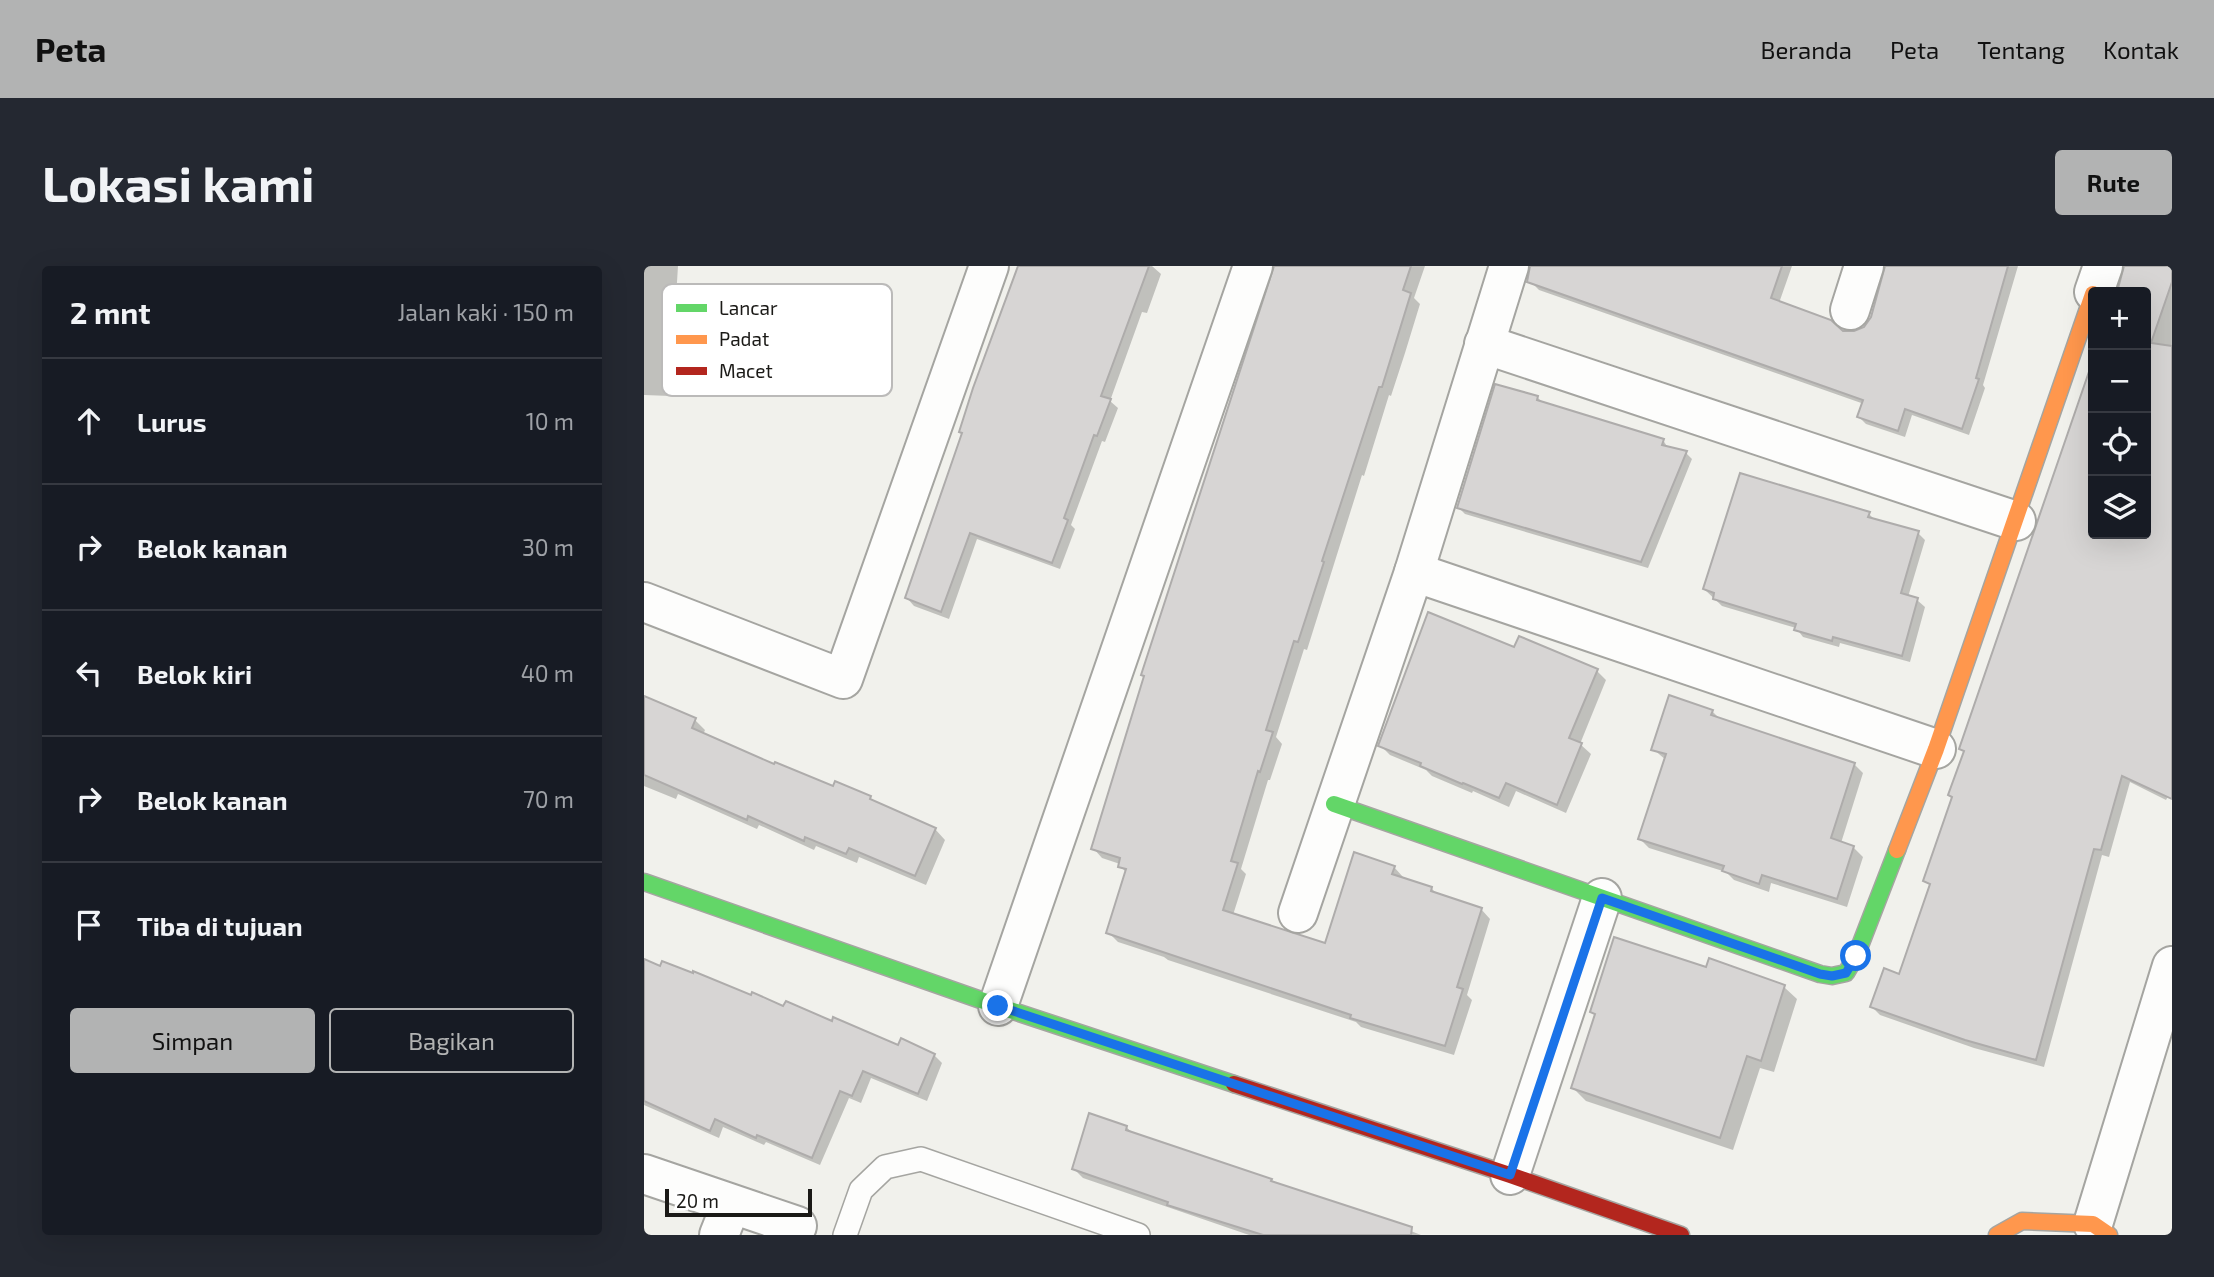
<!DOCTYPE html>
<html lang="id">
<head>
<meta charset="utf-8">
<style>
  body { margin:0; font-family:"Exo 2",sans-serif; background:#242831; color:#f1f3f6 }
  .controls { position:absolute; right:21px; top:21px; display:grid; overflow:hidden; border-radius:7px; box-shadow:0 7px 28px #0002 }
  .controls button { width:63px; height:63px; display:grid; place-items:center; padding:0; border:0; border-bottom:2px solid #363941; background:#171b24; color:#f1f3f6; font:35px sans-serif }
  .scale { position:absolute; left:21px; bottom:18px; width:147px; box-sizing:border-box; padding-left:7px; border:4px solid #1b1a17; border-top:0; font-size:19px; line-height:24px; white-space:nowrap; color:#1b1a17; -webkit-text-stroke:5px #fff; paint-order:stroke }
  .stop { position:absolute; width:21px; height:21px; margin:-16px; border:5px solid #1a73e8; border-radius:50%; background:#fff }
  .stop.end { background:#1a73e8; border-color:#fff; box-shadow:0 2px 7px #0008 }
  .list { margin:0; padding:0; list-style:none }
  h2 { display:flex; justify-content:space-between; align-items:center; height:91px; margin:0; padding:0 28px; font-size:30px }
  h2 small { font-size:23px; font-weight:400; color:#9ea1a6 }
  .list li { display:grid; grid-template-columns:46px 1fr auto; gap:21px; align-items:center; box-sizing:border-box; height:126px; padding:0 28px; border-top:2px solid #363941 }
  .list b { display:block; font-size:26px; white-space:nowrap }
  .list em { font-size:23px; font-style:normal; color:#9ea1a6 }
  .actions { display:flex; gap:14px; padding:21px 28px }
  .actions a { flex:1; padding:16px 0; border:2px solid #b2b3b3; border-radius:7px; text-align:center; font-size:24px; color:#b2b3b3 }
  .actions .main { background:#b2b3b3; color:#111 }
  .icon { flex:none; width:38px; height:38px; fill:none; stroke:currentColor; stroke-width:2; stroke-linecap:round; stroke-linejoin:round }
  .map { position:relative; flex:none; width:1528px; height:969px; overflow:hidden; border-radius:7px }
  header { display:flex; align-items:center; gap:42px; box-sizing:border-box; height:98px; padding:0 35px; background:#b2b3b3; color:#111 }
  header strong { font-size:33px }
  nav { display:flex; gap:38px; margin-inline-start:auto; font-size:24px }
  .intro { display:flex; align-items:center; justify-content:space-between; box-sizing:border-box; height:168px; padding:0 42px }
  h1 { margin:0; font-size:49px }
  .button { padding:18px 32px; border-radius:7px; background:#b2b3b3; color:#111; font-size:24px; font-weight:700 }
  main { display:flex; gap:42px; padding:0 42px }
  aside { flex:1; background:#171b24; border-radius:7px; box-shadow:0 7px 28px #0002 }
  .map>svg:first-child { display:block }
  .shadow { fill:#0003 }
  .building { fill:#d7d5d4; stroke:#aeacab; stroke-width:2 }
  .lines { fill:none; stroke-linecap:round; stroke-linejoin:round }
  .lane-casing { stroke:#a5a5a1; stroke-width:26 }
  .street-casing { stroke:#a5a5a1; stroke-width:42 }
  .fast-casing { stroke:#a5a5a1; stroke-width:19 }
  .slow-casing { stroke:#a5a5a1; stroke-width:19 }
  .jam-casing { stroke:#a5a5a1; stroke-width:19 }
  .lane { stroke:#fdfdfc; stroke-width:23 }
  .street { stroke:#fdfdfc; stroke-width:38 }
  .fast { stroke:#63d668; stroke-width:16 }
  .slow { stroke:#ff974d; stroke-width:16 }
  .jam { stroke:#b3261e; stroke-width:16 }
  .route { stroke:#1a73e8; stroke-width:9 }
  .key { fill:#fff; stroke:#bbbab9; stroke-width:2 }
  .key-label { font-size:19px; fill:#1b1a17 }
</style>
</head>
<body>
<header>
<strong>Peta</strong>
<nav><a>Beranda</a><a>Peta</a><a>Tentang</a><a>Kontak</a></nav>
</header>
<div class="intro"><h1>Lokasi kami</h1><a class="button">Rute</a></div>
<main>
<aside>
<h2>2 mnt<small>Jalan kaki · 150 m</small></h2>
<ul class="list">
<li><svg class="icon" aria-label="ahead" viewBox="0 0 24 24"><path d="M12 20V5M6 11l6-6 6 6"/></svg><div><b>Lurus</b></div><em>10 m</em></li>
<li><svg class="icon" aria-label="right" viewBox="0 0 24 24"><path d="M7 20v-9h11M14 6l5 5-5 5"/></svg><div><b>Belok kanan</b></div><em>30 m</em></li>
<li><svg class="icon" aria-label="left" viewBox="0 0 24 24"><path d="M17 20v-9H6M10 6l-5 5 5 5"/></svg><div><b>Belok kiri</b></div><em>40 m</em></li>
<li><svg class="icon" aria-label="right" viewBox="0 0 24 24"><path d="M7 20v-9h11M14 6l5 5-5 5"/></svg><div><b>Belok kanan</b></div><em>70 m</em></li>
<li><svg class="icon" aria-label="arrive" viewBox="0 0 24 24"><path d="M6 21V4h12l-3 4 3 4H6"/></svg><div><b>Tiba di tujuan</b></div></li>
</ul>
<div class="actions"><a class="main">Simpan</a><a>Bagikan</a></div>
</aside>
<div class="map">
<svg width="1528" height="969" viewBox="0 0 1528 969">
  <rect width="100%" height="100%" fill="#f1f1ec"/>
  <g class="shadow">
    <polygon points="0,0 34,0 26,130 0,129"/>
    <polygon points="376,0 508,0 517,8 503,47 498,46 466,135 474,142 461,176 458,175 427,259 431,263 416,303 333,273 305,353 270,340 263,332"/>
    <polygon points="631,0 781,0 770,32 776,38 761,87 747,130 745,129 720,210 718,209 663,384 660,383 632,471 638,478 626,514 624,514 597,603 602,608 589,649 682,679 750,601 759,611 758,613 788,623 794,629 837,643 846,653 823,729 828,734 810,789 717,761 712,756 524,694 520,691 474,676 464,666 483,607 476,600 476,598 458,592 449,582"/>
    <polygon points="893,0 1148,0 1135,37 1198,66 1210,67 1221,62 1228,52 1243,0 1374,0 1339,119 1341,122 1325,169 1268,149 1261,171 1222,158 1215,151 1220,138 895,24 887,16"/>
    <polygon points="1481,0 1528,0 1528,523 1522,534 1486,516 1465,591 1458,589 1400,801 1330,782 1236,749 1228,741 1256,710 1287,620 1281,615 1310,532 1321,487 1317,483 1449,101 1449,268 1502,268 1502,26 1475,26 1481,7"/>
    <polygon points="893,131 900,138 1019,174 1024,182 1042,187 1048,193 1004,302 821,248 815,242"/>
    <polygon points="1225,248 1232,255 1274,267 1281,274 1264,331 1273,334 1281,341 1266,396 1196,377 1195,381 1159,371 1152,362 1078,340 1060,323"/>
    <polygon points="871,384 953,405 962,414 936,478 947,488 922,547 872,525 865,541 829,525 828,527 788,510 782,504 746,489 736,479"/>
    <polygon points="0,440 51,454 61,464 59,469 131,500 190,523 226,532 232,538 291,563 301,574 282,619 215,591 213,597 172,580 170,584 115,559 113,563 34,528 32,533 0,520"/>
    <polygon points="1068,445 1077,454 1210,498 1219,507 1197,577 1209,581 1219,591 1203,641 1127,617 1125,626 1090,614 1082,606 1005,582 996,573 1022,494 1009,483"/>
    <polygon points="0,695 255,781 290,789 298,797 283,835 227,812 217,837 205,832 176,899 122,876 120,879 79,861 75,872 0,839"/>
    <polygon points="1063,703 1140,721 1153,733 1130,806 1116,802 1089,884 942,835 929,822 952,750 948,746"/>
    <polygon points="482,861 489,867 541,887 726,949 777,969 605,969 439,912 430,903"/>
  </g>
  <g class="building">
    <polygon points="374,0 505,0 457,130 467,133 453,170 450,169 420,252 424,254 408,297 326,267 297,346 261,332 318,167 315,166 329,122"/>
    <polygon points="630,0 767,0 759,24 767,27 738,121 735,121 678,295 680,296 654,376 650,375 622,464 629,466 616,506 614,505 587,595 594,597 579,644 681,677 710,586 751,600 748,608 788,621 787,625 838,642 813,721 819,723 801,780 706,752 707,749 462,667 482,603 474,601 476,592 447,583 500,410 497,409"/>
    <polygon points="886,0 1138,0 1127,32 1187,54 1199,65 1210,65 1220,61 1227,51 1241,0 1364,0 1332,112 1335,113 1318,163 1261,143 1254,165 1213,151 1219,134 883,16"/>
    <polygon points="1480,0 1528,0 1528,16 1507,77 1528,80 1528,533 1478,510 1457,584 1450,583 1392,794 1321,774 1226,741 1240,702 1255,708 1286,618 1279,615 1308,531 1304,529 1320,485 1315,483 1449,94 1449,268 1502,268 1502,26 1473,26"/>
    <polygon points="851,118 894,130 893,134 1020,173 1018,179 1043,185 997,296 813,242"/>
    <polygon points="1096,207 1226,246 1224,251 1275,265 1257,327 1274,332 1258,390 1189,371 1188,375 1150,364 1152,358 1069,333 1070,327 1059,323"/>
    <polygon points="784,346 870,381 875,370 954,403 925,472 938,477 913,539 862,517 855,532 819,517 818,518 776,500 777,497 734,480"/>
    <polygon points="1025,429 1069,444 1067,449 1211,497 1187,572 1210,580 1193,633 1118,609 1115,618 1078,605 1080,600 994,573 1022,488 1007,484"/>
    <polygon points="0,430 52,452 48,462 130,498 131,496 189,520 191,515 227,530 226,533 292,562 271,610 205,582 202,588 161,571 160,575 104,550 103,554 0,509"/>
    <polygon points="970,671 1062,701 1065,692 1141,719 1117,795 1103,790 1076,872 927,822 951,748 946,746"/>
    <polygon points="0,693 16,700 18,695 49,707 49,705 107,729 108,726 139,740 142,735 188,755 189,751 254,779 257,772 291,788 274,828 219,805 208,830 196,825 168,892 113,869 112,872 71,853 66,865 0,835"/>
    <polygon points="445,847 483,860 482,864 628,913 627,915 768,961 767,969 619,969 523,939 524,936 428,903"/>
  </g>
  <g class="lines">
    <defs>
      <polyline id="lane" points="201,969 217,924 241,901 277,893 494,969"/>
      <g id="street">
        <polyline points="1450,26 1459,0"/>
        <polyline points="1206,44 1220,0"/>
        <polyline points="840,78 1372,255"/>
        <polyline points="770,306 1292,483"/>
        <polyline points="0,336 199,413 345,0"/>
        <polyline points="654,647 770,306 865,0"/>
        <polyline points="354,740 609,0"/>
        <polyline points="0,908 153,960"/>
        <polyline points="866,909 958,632"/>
        <polyline points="1449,958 1528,700"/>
        <polyline points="75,969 87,939"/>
      </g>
      <g id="fast">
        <polyline points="690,538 1176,708 1188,710 1202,707 1212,690 1253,584"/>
        <polyline points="0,616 354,740 590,818"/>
      </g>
      <g id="slow">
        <polyline points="1253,584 1292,483 1449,28"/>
        <polyline points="1353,969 1378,955 1449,958 1465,969"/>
      </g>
      <polyline id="jam" points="590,818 866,909 1037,969"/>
    </defs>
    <use href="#lane" class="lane-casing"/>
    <use href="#street" class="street-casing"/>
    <use href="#fast" class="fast-casing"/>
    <use href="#slow" class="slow-casing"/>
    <use href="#jam" class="jam-casing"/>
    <use href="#lane" class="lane"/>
    <use href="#street" class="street"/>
    <use href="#fast" class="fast"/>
    <use href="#slow" class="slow"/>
    <use href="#jam" class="jam"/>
  </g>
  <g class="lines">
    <polyline class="route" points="354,740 866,909 958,632 1176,708 1188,710 1202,707 1212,690"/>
  </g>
  <rect x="18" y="18" width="230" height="112" rx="10" class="key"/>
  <rect x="32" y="38" width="31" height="8" fill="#63d668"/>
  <rect x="32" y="69" width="31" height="9" fill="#ff974d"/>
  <rect x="32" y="101" width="31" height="8" fill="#b3261e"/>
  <g class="key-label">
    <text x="75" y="49">Lancar</text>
    <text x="75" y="80">Padat</text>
    <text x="75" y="112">Macet</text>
  </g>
</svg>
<div class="controls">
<button>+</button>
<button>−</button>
<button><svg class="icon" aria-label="locate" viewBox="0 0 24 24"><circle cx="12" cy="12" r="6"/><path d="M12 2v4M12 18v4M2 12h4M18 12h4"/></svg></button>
<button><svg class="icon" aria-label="layers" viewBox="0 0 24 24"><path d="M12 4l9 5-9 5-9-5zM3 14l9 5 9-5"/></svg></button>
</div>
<div class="scale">20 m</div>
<div class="stop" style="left:1212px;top:690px"></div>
<div class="stop end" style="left:354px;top:740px"></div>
</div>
</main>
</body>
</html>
